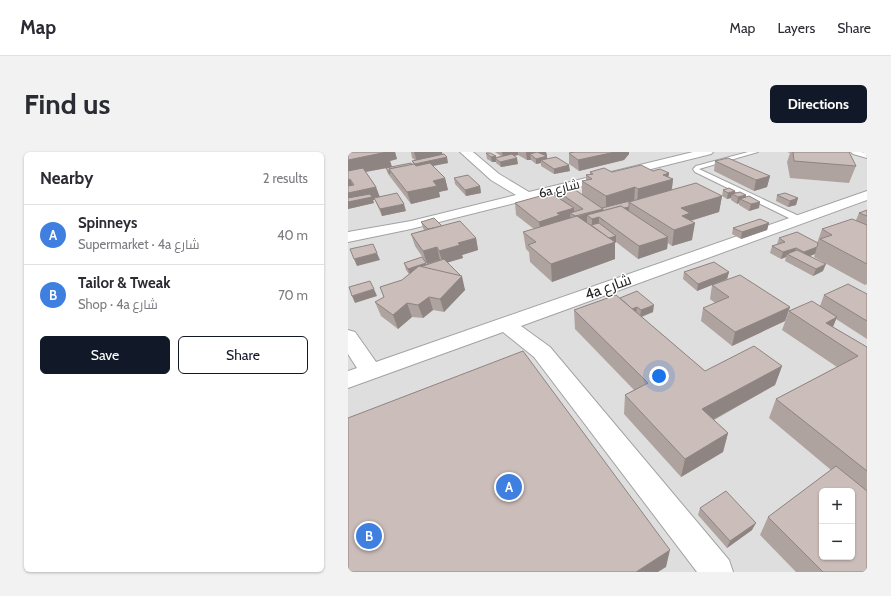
<!DOCTYPE html>
<html lang="en">
<head>
<meta charset="utf-8">
<style>
  body { margin:0; font-family:Cabin,Cairo,sans-serif; background:#f2f2f3; color:#2b2b33 }
  .controls { position:absolute; right:12px; bottom:12px; display:grid; overflow:hidden; border-radius:6px; box-shadow:0 1px 3px #0004 }
  .controls button { width:36px; height:36px; display:grid; place-items:center; padding:0; border:0; border-bottom:1px solid #e1e1e2; background:#fff; color:#2b2b33; font:20px sans-serif }
  .you { position:absolute; left:311px; top:224px; width:14px; height:14px; margin:-10px; border:3px solid #fff; border-radius:50%; background:#1a73e8; box-shadow:0 0 0 6px #1a73e833 }
  .badge { display:grid; place-items:center; width:26px; height:26px; border-radius:50%; background:#111827; color:#fff; font-size:13px; font-weight:700 }
  .pin { position:absolute; translate:-50% -50%; border:2px solid #fff; box-shadow:0 1px 4px #0006 }
  .list { margin:0; padding:0; list-style:none }
  h2 { display:flex; justify-content:space-between; align-items:center; height:52px; margin:0; padding:0 16px; font-size:17px }
  h2 small { font-size:13px; font-weight:400; color:#7c7c81 }
  .list li { display:grid; grid-template-columns:26px 1fr auto; gap:12px; align-items:center; box-sizing:border-box; height:60px; padding:0 16px; border-top:1px solid #e1e1e2 }
  .list b { display:block; font-size:15px; white-space:nowrap }
  .list p { margin:0; font-size:13px; white-space:nowrap; color:#7c7c81 }
  .list em { font-size:13px; font-style:normal; color:#7c7c81 }
  .actions { display:flex; gap:8px; padding:12px 16px }
  .actions a { flex:1; padding:9px 0; border:1px solid #111827; border-radius:6px; text-align:center; font-size:14px; color:#111827 }
  .actions .main { background:#111827; color:#fff }
  .map { position:relative; flex:none; width:519px; height:420px; overflow:hidden; border-radius:6px }
  header { display:flex; align-items:center; gap:24px; box-sizing:border-box; height:56px; padding:0 20px; background:#fff; border-bottom:1px solid #e1e1e2 }
  header strong { font-size:19px }
  nav { display:flex; gap:22px; margin-inline-start:auto; font-size:14px }
  .intro { display:flex; align-items:center; justify-content:space-between; box-sizing:border-box; height:96px; padding:0 24px }
  h1 { margin:0; font-size:28px }
  .button { padding:10px 18px; border-radius:6px; background:#111827; color:#fff; font-size:14px; font-weight:700 }
  main { display:flex; gap:24px; padding:0 24px }
  aside { flex:1; background:#fff; border-radius:6px; box-shadow:0 1px 3px #0004 }
  .map>svg:first-child { display:block }
  .residential { fill:#dfdede; fill-rule:evenodd }
  .lines { fill:none; stroke-linecap:round; stroke-linejoin:round }
  .lane-casing { stroke:#a2a2a2; stroke-width:2 }
  .street-casing { stroke:#a2a2a2; stroke-width:2 }
  .lane { fill:#fff; fill-rule:evenodd }
  .street { fill:#fff; fill-rule:evenodd }
  .wall { fill:#afa3a0 }
  .shaded-wall { fill:#8e8482 }
  .building { fill:#cbbdba; stroke:#8e8482; fill-rule:evenodd }
  .labels { text-anchor:middle; dominant-baseline:central; stroke-width:3; stroke-linejoin:round; paint-order:stroke }
  .far-street-label { font-size:13px; fill:#212121; stroke:#fff }
  .street-label { font-size:15px; fill:#212121; stroke:#fff }
</style>
</head>
<body>
<header>
<strong>Map</strong>
<nav><a>Map</a><a>Layers</a><a>Share</a></nav>
</header>
<div class="intro"><h1>Find us</h1><a class="button">Directions</a></div>
<main>
<aside>
<h2>Nearby<small>2 results</small></h2>
<ul class="list">
<li><span class="badge" style="background:#3f7fe0">A</span><div><b>Spinneys</b><p>Supermarket · 4a شارع</p></div><em>40 m</em></li>
<li><span class="badge" style="background:#3f7fe0">B</span><div><b>Tailor &amp; Tweak</b><p>Shop · 4a شارع</p></div><em>70 m</em></li>
</ul>
<div class="actions"><a class="main">Save</a><a>Share</a></div>
</aside>
<div class="map">
<svg width="519" height="420" viewBox="0 0 519 420">
  <rect width="100%" height="100%" fill="#f2ece7"/>
  <path class="residential" d="M0,0H519V420H0ZM474,339H504V405H474Z"/>
  <g class="lines">
    <defs>
      <polygon id="lane" points="400,0 410,0 351,17 453,65 453,69 447,69 347,20 345,17 348,14"/>
      <g id="street">
        <polygon points="112,0 125,0 151,22 181,40 345,0 365,0 363,2 63,77 0,90 0,80 63,69 168,43 143,28"/>
        <polygon points="503,0 519,0 519,6 505,2"/>
        <polygon points="519,39 519,48 173,174 202,195 381,408 385,420 349,420 186,205 155,180 0,236 0,219 9,216 0,202 0,178 7,180 28,210"/>
      </g>
    </defs>
    <use href="#lane" class="lane-casing"/>
    <use href="#street" class="street-casing"/>
    <use href="#lane" class="lane"/>
    <use href="#street" class="street"/>
  </g>
  <g class="wall">
    <polygon points="0,0 47,0 49,7 42,9 44,15 18,20 28,35 32,45 58,59 34,64 27,48 25,48 26,51 0,57"/>
    <polygon points="63,0 94,0 94,3 100,11 85,14 97,26 100,38 91,40 92,45 63,52 40,22 38,16 65,12 64,9 67,8 64,6"/>
    <polygon points="147,0 198,0 199,4 198,4 199,4 199,7 222,19 206,22 193,14 193,11 188,12 183,8 179,8 170,3 166,4 170,12 153,15 148,11 148,10 144,10 139,7 138,1 148,5 153,4"/>
    <polygon points="439,0 501,0 508,14 501,31 442,26 439,10 442,1"/>
    <polygon points="221,1 281,2 276,8 231,19 221,12"/>
    <polygon points="367,9 422,24 419,35 406,39 366,19"/>
    <polygon points="305,19 321,21 320,25 325,27 324,38 374,44 375,38 387,39 387,41 398,43 398,45 411,56 401,59 391,53 391,51 389,52 383,48 383,46 379,47 374,44 371,60 343,69 344,88 324,94 320,91 319,97 290,107 268,90 267,91 267,107 204,130 182,110 181,100 178,97 175,80 186,77 168,63 167,51 206,43 206,41 221,39 234,43 234,29 238,28 238,23 242,22 242,20 264,20"/>
    <polygon points="106,26 132,34 133,41 118,44 107,32"/>
    <polygon points="429,43 450,46 448,53 440,55 428,49"/>
    <polygon points="519,58 519,132 517,133 466,105 467,102 462,104 475,119 465,124 437,109 438,105 433,107 422,101 424,94 429,92 431,86 469,91 474,77 508,68 511,61"/>
    <polygon points="73,70 94,74 128,86 130,98 114,103 115,106 99,110 112,123 117,138 96,160 85,158 75,166 64,165 50,177 33,164 27,150 36,146 32,135 54,128 61,122 58,118 56,111 78,113 92,108 79,112 67,94 63,82 76,78 75,76"/>
    <polygon points="421,71 419,78 393,87 384,82 385,76"/>
    <polygon points="336,120 381,120 379,127 349,139 335,127"/>
    <polygon points="364,133 442,155 437,169 384,194 353,169 355,156 367,151 362,147"/>
    <polygon points="519,142 519,187 488,167 485,175 519,195 519,420 448,420 412,383 420,365 483,318 421,266 428,247 489,215 434,178 441,159 472,154 476,143"/>
    <polygon points="272,146 305,160 294,165 357,219 434,214 427,233 366,268 380,281 375,300 333,325 276,262 277,243 286,238 227,177 226,158"/>
    <polygon points="352,356 404,378 379,396 350,363"/>
  </g>
  <g class="shaded-wall">
    <polygon points="37,0 47,0 49,7 42,9 44,15 0,23 0,8"/>
    <polygon points="66,0 94,0 95,5 69,10"/>
    <polygon points="154,0 170,0 170,3 155,6"/>
    <polygon points="178,0 198,0 199,4 188,6 182,2 183,8 179,8"/>
    <polygon points="267,0 281,0 281,2 276,8 231,19 230,8"/>
    <polygon points="148,4 148,10 144,10 143,5"/>
    <polygon points="199,4 199,10 193,8 193,11 188,12 188,7"/>
    <polygon points="99,5 100,11 68,17 67,12"/>
    <polygon points="169,6 170,12 153,15 152,10"/>
    <polygon points="221,13 222,19 206,22 206,17"/>
    <polygon points="321,21 320,28 325,27 323,42 289,53 290,37 315,23"/>
    <polygon points="422,24 419,35 406,39 408,28"/>
    <polygon points="97,26 100,38 91,40 92,45 63,52 59,40 85,29"/>
    <polygon points="2,27 7,39 0,40 0,28"/>
    <polygon points="132,34 133,41 118,44 117,38"/>
    <polygon points="28,35 32,46 25,48 26,51 0,57 0,41"/>
    <polygon points="287,35 286,51 281,50 258,59 258,44"/>
    <polygon points="387,39 386,43 384,42 383,46 379,47 380,41"/>
    <polygon points="398,43 397,49 392,47 391,51 389,52 390,45"/>
    <polygon points="374,44 371,60 341,69 347,71 344,88 324,94 326,78 333,56"/>
    <polygon points="450,46 448,53 440,55 442,49"/>
    <polygon points="412,50 411,56 401,59 403,52"/>
    <polygon points="56,52 58,59 34,64 32,57"/>
    <polygon points="281,55 281,61 255,69 251,65 251,77 244,79 244,67 239,63 239,73 227,65 255,57"/>
    <polygon points="226,56 226,64 222,61 223,70 193,82 191,70 209,61"/>
    <polygon points="421,71 419,78 393,87 394,80"/>
    <polygon points="268,84 268,90 267,91 267,107 204,130 203,112 254,88"/>
    <polygon points="320,85 319,97 290,107 291,94"/>
    <polygon points="128,86 130,98 114,103 115,106 95,112 91,99 110,91"/>
    <polygon points="89,95 92,108 79,112 75,99"/>
    <polygon points="469,95 467,102 454,107 456,100"/>
    <polygon points="448,96 446,103 439,102 438,105 433,107 435,100"/>
    <polygon points="29,101 32,108 9,114 6,107"/>
    <polygon points="78,111 80,117 62,124 60,117"/>
    <polygon points="478,112 475,119 465,124 468,117"/>
    <polygon points="381,120 379,127 349,139 350,132"/>
    <polygon points="112,123 113,125 114,124 117,138 96,160 92,147 103,126"/>
    <polygon points="26,137 29,144 7,151 4,144"/>
    <polygon points="81,145 85,158 75,166 70,153"/>
    <polygon points="59,151 64,165 50,177 45,163"/>
    <polygon points="306,153 305,160 292,165 293,158"/>
    <polygon points="289,155 288,162 281,158"/>
    <polygon points="442,155 437,169 384,194 387,180"/>
    <polygon points="489,165 481,184 478,171"/>
    <polygon points="434,214 427,233 350,276 354,257"/>
    <polygon points="380,281 375,300 333,325 337,307"/>
    <polygon points="408,371 404,378 379,396 382,389"/>
    <polygon points="322,398 318,415 310,420 288,420"/>
  </g>
  <g class="building">
    <polygon points="0,0 39,0 0,8"/>
    <polygon points="189,0 199,4 188,7 182,2"/>
    <polygon points="227,0 267,0 230,8 221,1"/>
    <polygon points="445,0 501,0 508,14 446,9"/>
    <polygon points="138,1 142,1 148,4 143,5"/>
    <polygon points="96,2 99,5 67,12 64,9"/>
    <polygon points="164,2 169,6 152,10 147,6"/>
    <polygon points="208,5 221,13 206,17 193,8"/>
    <polygon points="380,6 422,24 408,28 367,9"/>
    <polygon points="63,11 64,13 41,17 42,22 38,16"/>
    <polygon points="82,11 97,26 85,29 89,34 59,40 41,17 66,12 68,14"/>
    <polygon points="293,13 305,19 312,17 321,21 315,23 325,27 290,37 287,35 258,44 234,29 244,27 238,23 245,22 242,20 256,16 264,20"/>
    <polygon points="15,16 28,35 0,41 0,34 6,33 2,27 0,28 0,19"/>
    <polygon points="120,23 132,34 117,38 106,26"/>
    <polygon points="348,31 374,44 333,56 342,61 334,64 347,71 326,78 281,50"/>
    <polygon points="381,36 387,39 380,41 375,38"/>
    <polygon points="219,37 221,39 212,41 213,46 206,41"/>
    <polygon points="226,37 255,57 227,64 222,61 235,57 212,41"/>
    <polygon points="392,40 398,43 390,45 384,42"/>
    <polygon points="49,41 56,52 32,57 26,46"/>
    <polygon points="203,41 226,56 209,61 212,63 191,70 167,51"/>
    <polygon points="437,41 450,46 442,49 429,43"/>
    <polygon points="22,42 24,45 0,50 0,46"/>
    <polygon points="401,44 412,50 403,52 392,47"/>
    <polygon points="282,49 283,49 281,50 281,55 276,56 273,54 255,59 255,57 254,56"/>
    <polygon points="273,54 320,85 291,94 251,65 244,67 239,63"/>
    <polygon points="519,58 519,64 511,61"/>
    <polygon points="229,64 267,90 203,112 180,93 188,90 175,80"/>
    <polygon points="86,66 94,74 80,77 73,70"/>
    <polygon points="412,67 421,71 394,80 385,76"/>
    <polygon points="504,67 519,73 519,112 472,87 484,83 474,77"/>
    <polygon points="112,69 128,86 110,91 112,93 91,99 89,95 75,99 63,82"/>
    <polygon points="251,71 268,84 261,86 243,73"/>
    <polygon points="449,80 470,91 469,95 456,100 448,96 435,100 424,94 437,90 431,86"/>
    <polygon points="25,92 29,101 6,107 2,97"/>
    <polygon points="449,98 478,112 468,117 439,102"/>
    <polygon points="74,105 78,111 60,117 56,111"/>
    <polygon points="96,107 112,123 111,124 72,115"/>
    <polygon points="366,110 381,120 350,132 336,120"/>
    <polygon points="71,114 114,124 92,147 81,145 70,153 59,151 45,163 27,150 36,145 32,135 54,128"/>
    <polygon points="392,123 442,155 387,180 355,156 381,145 364,133"/>
    <polygon points="22,129 26,137 4,144 1,135"/>
    <polygon points="500,132 519,142 519,169 476,143"/>
    <polygon points="289,139 306,153 293,158 289,155 284,157 272,146"/>
    <polygon points="268,143 357,219 406,194 434,214 354,257 380,281 337,307 277,243 300,231 226,158"/>
    <polygon points="464,149 489,165 478,171 519,195 519,319 428,247 510,204 441,159"/>
    <polygon points="175,199 322,398 288,420 0,420 0,266"/>
    <path d="M488,314L519,339V420H475L420,365ZM474,339H504V405H474Z"/>
    <polygon points="378,339 408,371 382,389 352,356"/>
  </g>
  <g class="labels">
    <g class="far-street-label">
      <text transform="translate(211 36) rotate(-14)">6a شارع</text>
    </g>
    <g class="street-label">
      <text transform="translate(260 135) rotate(-20)">4a شارع</text>
    </g>
  </g>
</svg>
<div class="controls">
<button>+</button>
<button>−</button>
</div>
<div class="you"></div>
<div class="pin badge" style="left:161px;top:335px;background:#3f7fe0">A</div>
<div class="pin badge" style="left:21px;top:384px;background:#3f7fe0">B</div>
</div>
</main>
</body>
</html>
